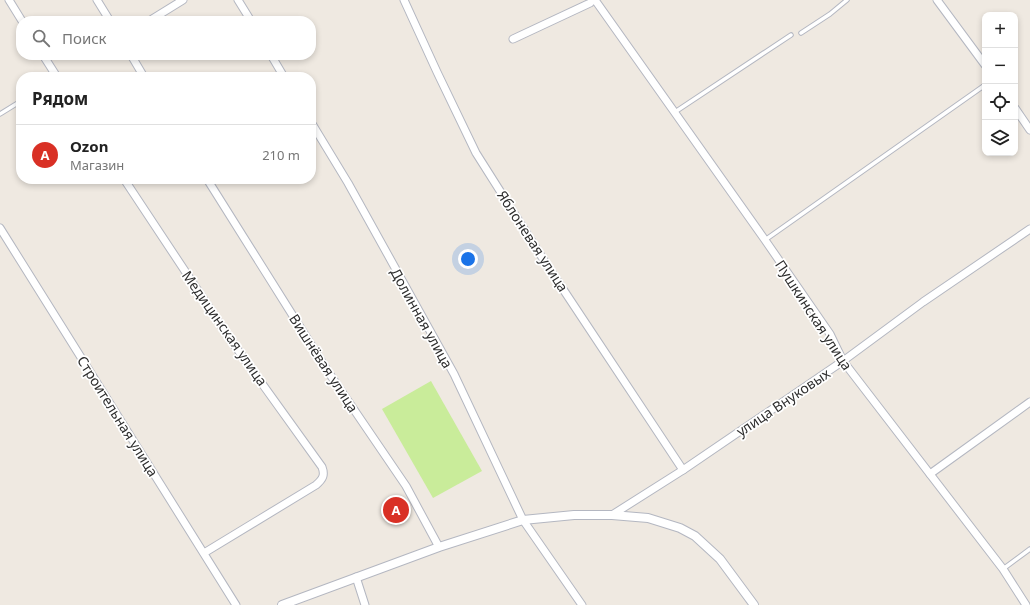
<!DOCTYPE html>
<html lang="ru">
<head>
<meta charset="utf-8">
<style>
  body { margin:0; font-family:"Noto Sans",sans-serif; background:#f2f2f2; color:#222 }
  .controls { position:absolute; right:12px; top:12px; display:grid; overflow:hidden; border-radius:8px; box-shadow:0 2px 6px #0003 }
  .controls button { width:36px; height:36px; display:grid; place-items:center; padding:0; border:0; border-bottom:1px solid #e0e0e0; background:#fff; color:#222; font:20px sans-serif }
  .you { position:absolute; left:468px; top:259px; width:14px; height:14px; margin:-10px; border:3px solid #fff; border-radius:50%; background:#1a73e8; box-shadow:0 0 0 6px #1a73e833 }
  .badge { display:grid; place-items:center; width:26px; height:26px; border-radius:50%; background:#d93025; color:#fff; font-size:13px; font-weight:700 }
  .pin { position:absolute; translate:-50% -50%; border:2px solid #fff; box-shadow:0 1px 4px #0006 }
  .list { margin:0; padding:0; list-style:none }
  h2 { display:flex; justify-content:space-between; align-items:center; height:52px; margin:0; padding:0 16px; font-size:17px }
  h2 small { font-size:13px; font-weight:400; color:#767676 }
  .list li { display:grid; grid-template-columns:26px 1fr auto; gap:12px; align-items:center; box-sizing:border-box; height:60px; padding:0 16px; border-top:1px solid #e0e0e0 }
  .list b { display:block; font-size:15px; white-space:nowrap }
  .list p { margin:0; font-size:13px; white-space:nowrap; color:#767676 }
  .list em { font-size:13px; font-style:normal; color:#767676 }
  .icon { flex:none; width:22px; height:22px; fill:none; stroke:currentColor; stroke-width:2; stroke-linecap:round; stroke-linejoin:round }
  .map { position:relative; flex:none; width:1030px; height:605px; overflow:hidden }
  .search { position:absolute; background:#fff; box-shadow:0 2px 6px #0003; left:16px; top:16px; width:300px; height:44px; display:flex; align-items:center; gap:10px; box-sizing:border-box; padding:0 14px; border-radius:16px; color:#767676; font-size:15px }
  .panel { position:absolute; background:#fff; box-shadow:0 2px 6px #0003; left:16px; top:72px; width:300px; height:112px; border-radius:16px }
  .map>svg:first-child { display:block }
  .pitch { fill:#c9ec9a }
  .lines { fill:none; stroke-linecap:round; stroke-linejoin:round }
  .service-casing { stroke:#b4b7c1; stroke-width:5.5 }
  .minor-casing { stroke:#b4b7c1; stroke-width:9 }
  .tertiary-casing { stroke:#b4b7c1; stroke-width:10 }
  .service { stroke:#fff; stroke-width:3.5 }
  .minor { stroke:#fff; stroke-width:7 }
  .tertiary { stroke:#fff; stroke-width:8 }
  .labels { text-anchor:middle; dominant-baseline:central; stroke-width:3.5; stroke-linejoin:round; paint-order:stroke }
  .street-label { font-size:14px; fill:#2e2e2e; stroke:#fff }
</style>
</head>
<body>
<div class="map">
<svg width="1030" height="605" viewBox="0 0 1030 605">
  <rect width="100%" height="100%" fill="#efe9e1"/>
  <polygon class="pitch" points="431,381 482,471 433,498 382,409"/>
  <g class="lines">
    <defs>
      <g id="service">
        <polyline points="801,33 830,14 847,0"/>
        <polyline points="675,112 791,35"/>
        <polyline points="0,114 21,101"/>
        <polyline points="765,240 985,85"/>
        <polyline points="1003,569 1030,549"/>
      </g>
      <g id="minor">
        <polyline points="9,0 22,21"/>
        <polyline points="97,0 110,21"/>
        <polyline points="238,0 251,21"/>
        <polyline points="404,0 437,72 476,153 545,262 683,470"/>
        <polyline points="595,0 765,240 830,334 843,361 1003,569 1026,605"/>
        <polyline points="937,0 985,65"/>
        <polyline points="149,21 183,0"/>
        <polyline points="513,39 590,3 593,0"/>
        <polyline points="43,55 57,77"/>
        <polyline points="131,55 144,77"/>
        <polyline points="271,55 284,77"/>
        <polyline points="1015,108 1030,130"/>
        <polyline points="311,122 348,183 454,374 523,520 582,605"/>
        <path d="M124,179L230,339L322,467C325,475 323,479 316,485L204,553"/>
        <polyline points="207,179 327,370 406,486 439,547"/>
        <polyline points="0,228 236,605"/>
        <polyline points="930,474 1030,402"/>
        <polyline points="612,515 683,470 843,361 923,302 1030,229"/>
        <polyline points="356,577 365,605"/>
      </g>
      <polyline id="tertiary" points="282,605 439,547 523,520 574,515 612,515 648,518 680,528 695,536 720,559 754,605"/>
    </defs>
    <use href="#service" class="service-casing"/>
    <use href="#minor" class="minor-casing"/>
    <use href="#tertiary" class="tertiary-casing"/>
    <use href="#service" class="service"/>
    <use href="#minor" class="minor"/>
    <use href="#tertiary" class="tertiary"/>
  </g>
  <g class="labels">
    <g class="street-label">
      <text transform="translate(533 241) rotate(57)">Яблоневая улица</text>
      <text transform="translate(814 315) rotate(57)">Пушкинская улица</text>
      <text transform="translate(422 318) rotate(61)">Долинная улица</text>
      <text transform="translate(225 328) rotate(55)">Медицинская улица</text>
      <text transform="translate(324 363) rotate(57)">Вишнёвая улица</text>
      <text transform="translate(783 402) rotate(-34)">улица Внуковых</text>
      <text transform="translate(118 416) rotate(58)">Строительная улица</text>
    </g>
  </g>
</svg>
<div class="controls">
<button>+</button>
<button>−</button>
<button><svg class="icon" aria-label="locate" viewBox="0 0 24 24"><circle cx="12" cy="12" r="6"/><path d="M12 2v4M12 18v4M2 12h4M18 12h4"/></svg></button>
<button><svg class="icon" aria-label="layers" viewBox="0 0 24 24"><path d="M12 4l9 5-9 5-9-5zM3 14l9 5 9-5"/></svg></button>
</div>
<div class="you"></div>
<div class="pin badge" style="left:396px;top:510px">A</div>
<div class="search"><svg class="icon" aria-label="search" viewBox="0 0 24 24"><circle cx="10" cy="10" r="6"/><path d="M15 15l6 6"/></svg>Поиск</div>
<section class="panel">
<h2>Рядом<small></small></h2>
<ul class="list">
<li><span class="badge">A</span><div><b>Ozon</b><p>Магазин</p></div><em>210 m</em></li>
</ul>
</section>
</div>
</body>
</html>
